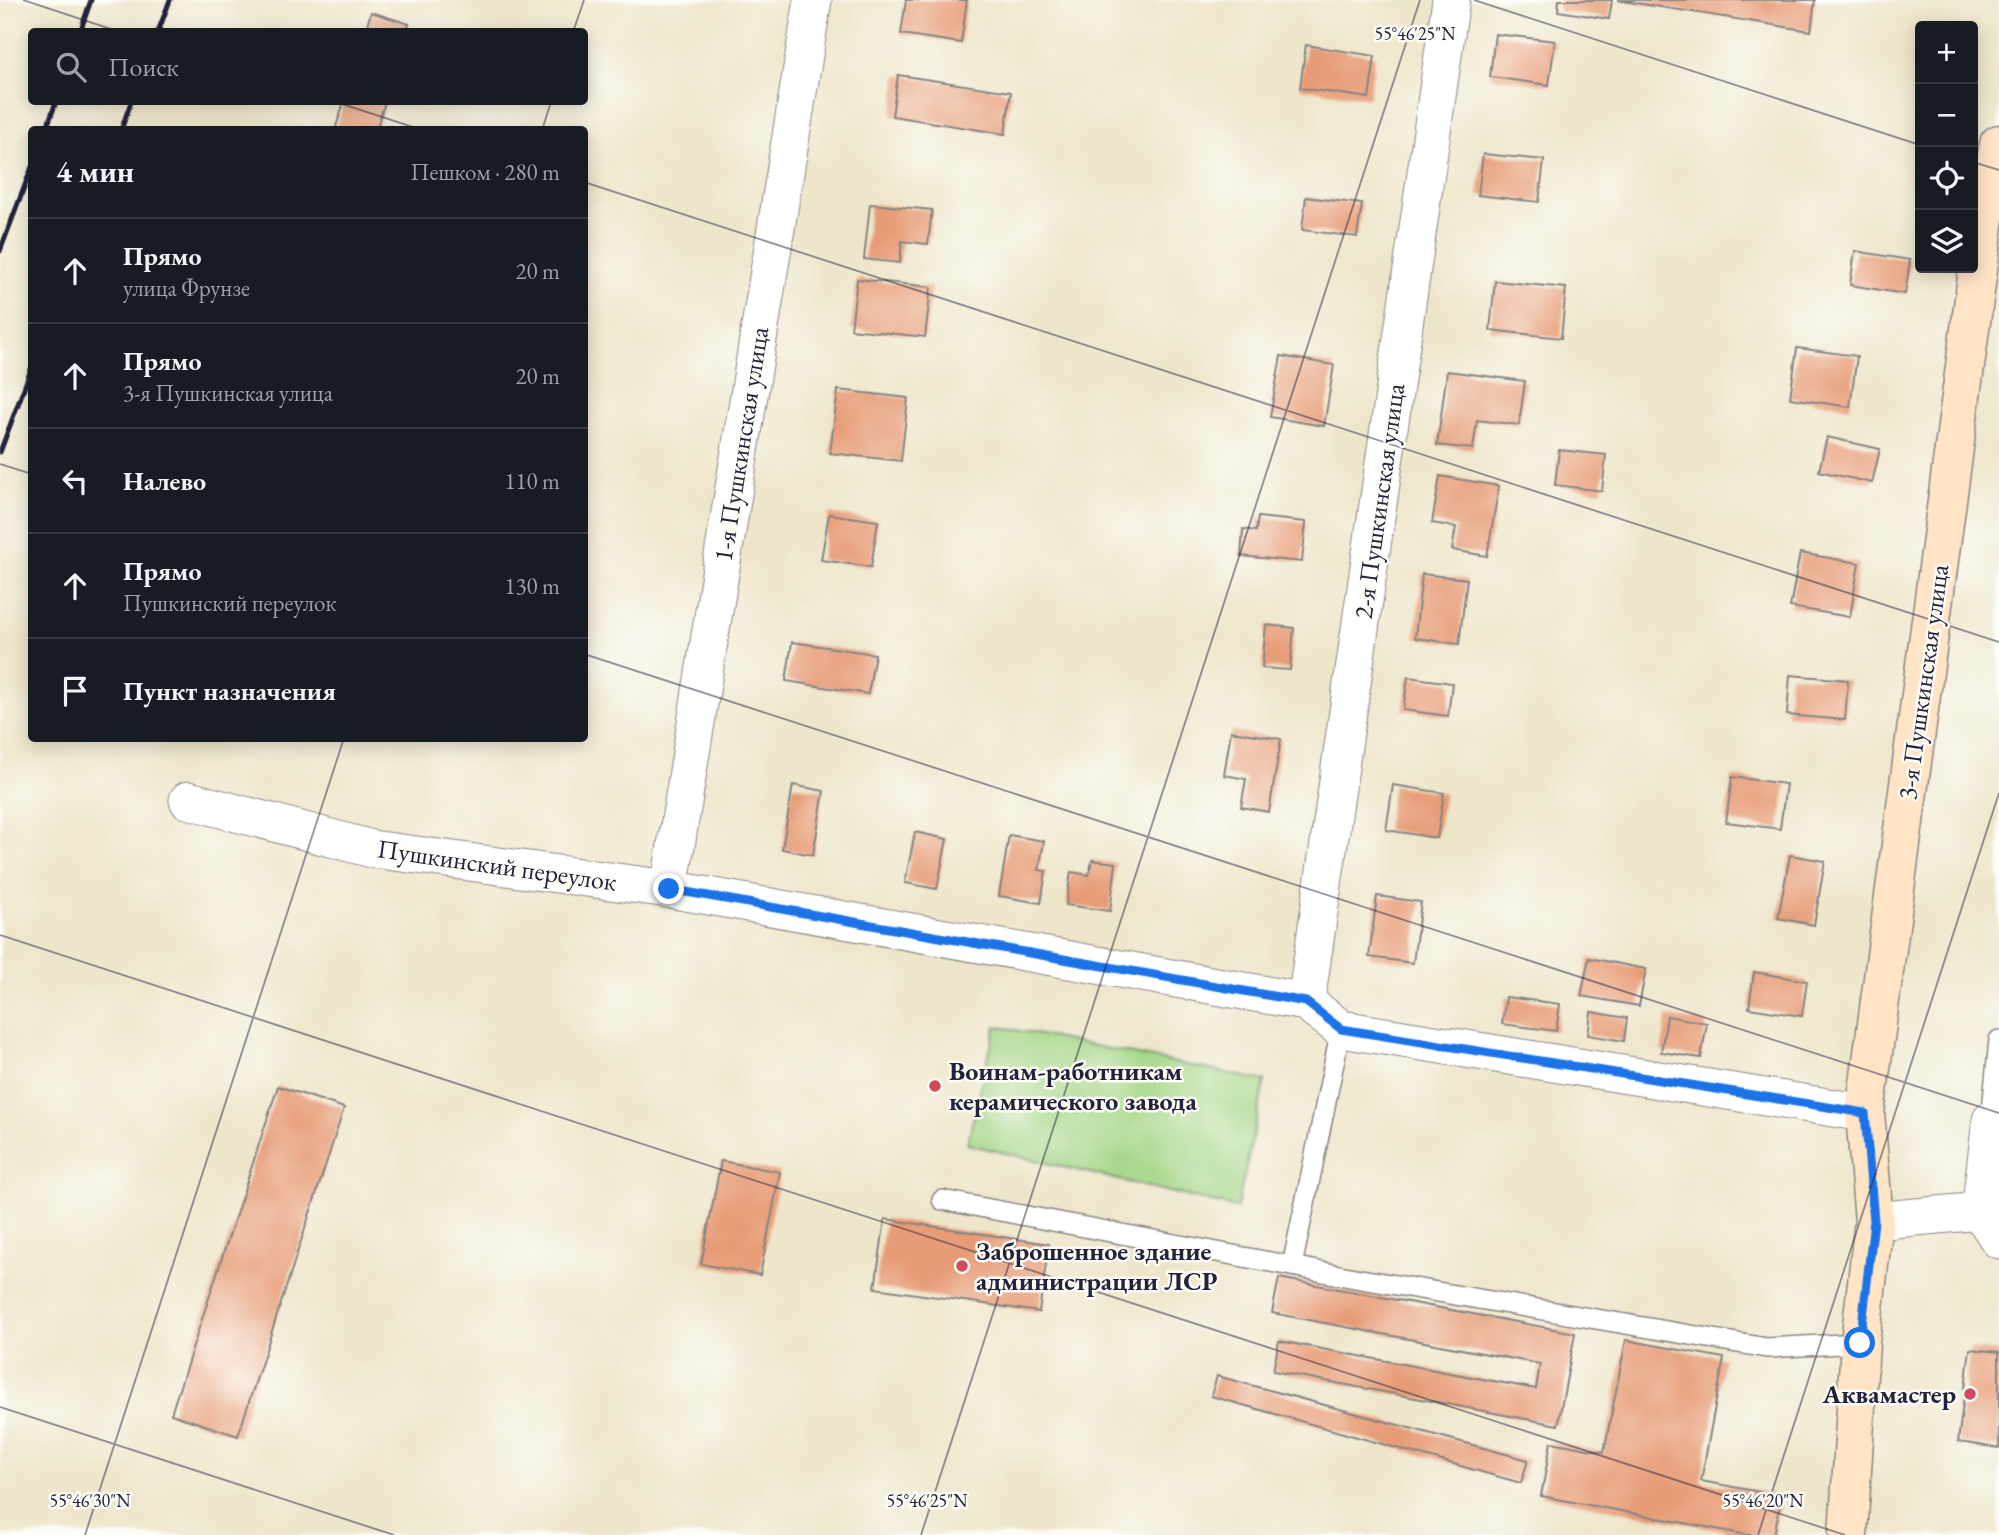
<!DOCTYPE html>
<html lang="ru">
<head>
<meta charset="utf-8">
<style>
  body { margin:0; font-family:"EB Garamond",serif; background:#20242c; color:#f1f3f6 }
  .controls { position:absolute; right:21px; top:21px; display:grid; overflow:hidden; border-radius:7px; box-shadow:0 4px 18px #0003 }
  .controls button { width:63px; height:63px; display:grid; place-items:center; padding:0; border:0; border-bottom:2px solid #363941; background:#171b24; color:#f1f3f6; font:35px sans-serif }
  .stop { position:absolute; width:21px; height:21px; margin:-16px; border:5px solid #1a73e8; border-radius:50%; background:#fff }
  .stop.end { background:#1a73e8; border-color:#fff; box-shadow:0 2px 7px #0008 }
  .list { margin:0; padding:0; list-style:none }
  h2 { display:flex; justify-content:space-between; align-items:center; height:91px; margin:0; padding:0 28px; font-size:30px }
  h2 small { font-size:23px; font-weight:400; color:#9ea1a6 }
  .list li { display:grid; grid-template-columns:46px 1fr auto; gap:21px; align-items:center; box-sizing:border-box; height:105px; padding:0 28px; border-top:2px solid #363941 }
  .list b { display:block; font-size:26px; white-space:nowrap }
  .list p { margin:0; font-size:23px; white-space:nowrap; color:#9ea1a6 }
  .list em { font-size:23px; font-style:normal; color:#9ea1a6 }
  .icon { flex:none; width:38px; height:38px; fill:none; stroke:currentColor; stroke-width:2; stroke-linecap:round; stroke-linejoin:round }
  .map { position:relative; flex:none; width:1999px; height:1535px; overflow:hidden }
  .search { position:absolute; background:#171b24; box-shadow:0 4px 18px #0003; left:28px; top:28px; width:560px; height:77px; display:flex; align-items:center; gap:18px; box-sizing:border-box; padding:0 24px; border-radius:7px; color:#9ea1a6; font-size:26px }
  .panel { position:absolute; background:#171b24; box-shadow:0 4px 18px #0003; left:28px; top:126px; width:560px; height:616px; border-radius:7px }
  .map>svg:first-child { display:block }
  .green { fill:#a2d584; stroke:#627c60; stroke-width:2 }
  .building { fill:#e79c77 }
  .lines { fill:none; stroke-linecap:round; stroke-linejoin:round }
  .lane-casing { stroke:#888482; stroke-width:22 }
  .street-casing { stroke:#888482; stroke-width:39 }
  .secondary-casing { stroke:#888482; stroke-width:41 }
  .lane { stroke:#fff; stroke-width:19 }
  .street { stroke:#fff; stroke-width:37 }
  .secondary { stroke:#ffe4c6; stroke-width:38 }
  .rail { stroke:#22223b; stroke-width:5 }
  .route { stroke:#1a73e8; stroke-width:9 }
  .ticks { fill:none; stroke:#22223b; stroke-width:2; stroke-opacity:0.45 }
  .poi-dot { fill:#d1495b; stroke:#fdfcf7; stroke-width:2.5 }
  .labels { text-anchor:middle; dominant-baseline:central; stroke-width:5; stroke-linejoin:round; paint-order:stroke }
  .street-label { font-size:26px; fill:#22223b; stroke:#fdfcf7 }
  .poi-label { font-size:26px; font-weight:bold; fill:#22223b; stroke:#fdfcf7; text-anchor:start }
  .ticks-label { font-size:18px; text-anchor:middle; fill:#22223b; stroke:#fdfcf7; stroke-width:5; stroke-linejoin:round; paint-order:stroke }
</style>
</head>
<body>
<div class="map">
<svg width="1999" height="1535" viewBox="0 0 1999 1535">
  <rect width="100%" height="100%" fill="#fdfcf7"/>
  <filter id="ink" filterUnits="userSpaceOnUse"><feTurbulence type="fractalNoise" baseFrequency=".0143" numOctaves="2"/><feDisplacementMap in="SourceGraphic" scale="14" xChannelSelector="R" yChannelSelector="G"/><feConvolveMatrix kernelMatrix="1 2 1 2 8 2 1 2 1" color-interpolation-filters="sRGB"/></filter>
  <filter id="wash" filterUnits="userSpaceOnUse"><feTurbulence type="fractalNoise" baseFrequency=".00686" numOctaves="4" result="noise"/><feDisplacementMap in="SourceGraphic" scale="28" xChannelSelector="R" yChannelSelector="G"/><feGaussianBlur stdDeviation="1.57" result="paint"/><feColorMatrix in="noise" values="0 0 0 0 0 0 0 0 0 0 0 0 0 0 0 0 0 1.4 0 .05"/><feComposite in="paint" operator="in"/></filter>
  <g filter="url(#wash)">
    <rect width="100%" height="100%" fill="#eee6ca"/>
    <polygon class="green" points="996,1026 1265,1081 1237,1208 967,1144"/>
    <g id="blocks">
      <g class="building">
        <polygon points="906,0 967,0 961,43 901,34"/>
        <polygon points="1559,0 1612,0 1609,19 1558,11"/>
        <polygon points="1617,0 1815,0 1811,31"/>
        <polygon points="371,12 409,24 406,32 365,32"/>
        <polygon points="1495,34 1555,41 1549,85 1490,77"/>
        <polygon points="1306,45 1375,56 1369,98 1300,88"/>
        <polygon points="898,75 1011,92 1005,134 892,116"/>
        <polygon points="344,102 385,102 376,130 335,130"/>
        <polygon points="1483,154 1544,160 1539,202 1478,195"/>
        <polygon points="1306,197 1362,204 1357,237 1302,230"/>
        <polygon points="870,204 932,210 928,244 902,241 900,263 864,259"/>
        <polygon points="1855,251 1910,260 1905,294 1850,285"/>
        <polygon points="857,279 931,287 925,337 851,329"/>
        <polygon points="1495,281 1566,288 1561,338 1490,330"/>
        <polygon points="1797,348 1857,356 1850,407 1790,398"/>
        <polygon points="1281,356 1334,365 1324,426 1270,417"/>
        <polygon points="1447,371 1525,381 1519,425 1477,420 1473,449 1437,445"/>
        <polygon points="838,390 908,398 901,461 830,453"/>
        <polygon points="1827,437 1880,449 1872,483 1819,471"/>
        <polygon points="1559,450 1606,455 1602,491 1555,485"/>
        <polygon points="1440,476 1499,486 1487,556 1452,550 1456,527 1432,523"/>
        <polygon points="829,514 878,521 871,567 821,560"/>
        <polygon points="1258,517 1306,522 1302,562 1241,556 1243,529 1256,531"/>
        <polygon points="1800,553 1859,563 1850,617 1790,607"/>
        <polygon points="1422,574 1467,579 1459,644 1415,638"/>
        <polygon points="1266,625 1294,628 1290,670 1262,668"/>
        <polygon points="792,642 875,654 868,694 786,681"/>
        <polygon points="1790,675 1848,680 1845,720 1787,715"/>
        <polygon points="1408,677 1452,683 1448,716 1403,710"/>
        <polygon points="1231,731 1281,739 1269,812 1241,807 1246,779 1224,775"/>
        <polygon points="1732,777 1786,784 1780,829 1726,822"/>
        <polygon points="793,785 824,791 813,855 782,849"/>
        <polygon points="1393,785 1444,793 1437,838 1386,830"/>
        <polygon points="915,832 947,839 937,889 905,883"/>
        <polygon points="1009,835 1044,841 1039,870 1046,871 1041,903 999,896"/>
        <polygon points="1790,855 1825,861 1814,925 1778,918"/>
        <polygon points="1092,860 1116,863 1110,911 1066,905 1071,872 1089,875"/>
        <polygon points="1377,896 1421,902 1413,963 1369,957"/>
        <polygon points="1589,958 1646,969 1639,1006 1581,996"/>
        <polygon points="1754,972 1807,981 1802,1016 1749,1008"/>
        <polygon points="1506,997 1560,1004 1556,1031 1502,1024"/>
        <polygon points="1591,1012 1627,1018 1624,1041 1588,1035"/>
        <polygon points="1667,1016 1707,1023 1701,1058 1661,1052"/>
        <polygon points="278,1086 344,1108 238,1436 171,1414"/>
        <polygon points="721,1161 780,1172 760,1275 701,1264"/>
        <polygon points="885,1219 1049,1244 1039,1312 875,1288"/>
        <polygon points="1279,1278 1575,1333 1558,1425 1273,1371 1279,1341 1536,1389 1540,1364 1272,1313"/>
        <polygon points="1626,1340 1724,1358 1701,1481 1782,1496 1774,1535 1748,1535 1541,1496 1551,1442 1604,1452"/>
        <polygon points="1970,1349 1999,1352 1999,1448 1958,1442"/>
        <polygon points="1217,1376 1528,1460 1521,1483 1211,1396"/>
      </g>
    </g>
  </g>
  <g filter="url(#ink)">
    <use href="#blocks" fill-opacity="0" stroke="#888482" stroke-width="2"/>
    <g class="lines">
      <defs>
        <g id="lane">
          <polyline points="1991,1120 1999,1040"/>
          <polyline points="942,1200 1355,1278 1767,1348 1860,1343"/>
          <polyline points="1292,1266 1341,1029"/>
        </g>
        <g id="street">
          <polyline points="188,800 372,849 669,889 1306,1002 1341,1029 1865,1113"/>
          <polyline points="669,889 813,0"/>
          <polyline points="1306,1002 1451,0"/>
          <polyline points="1980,1211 1991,1120 1999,1121"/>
          <polyline points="1874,1221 1980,1211 1999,1240"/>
        </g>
        <polyline id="secondary" points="1848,1535 1860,1343 1874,1221 1865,1113 1985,217 1999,144"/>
      </defs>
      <use href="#lane" class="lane-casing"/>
      <use href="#street" class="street-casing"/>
      <use href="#secondary" class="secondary-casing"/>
      <use href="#lane" class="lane"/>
      <use href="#street" class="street"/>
      <use href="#secondary" class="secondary"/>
      <g class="rail">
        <polyline points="80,32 91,0"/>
        <polyline points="158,32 170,0"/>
        <polyline points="46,130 56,102"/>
        <polyline points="121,130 131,102"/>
        <polyline points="0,251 32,167"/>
        <polyline points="0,452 32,367"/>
      </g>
    </g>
  </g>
  <g class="lines" filter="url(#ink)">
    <polyline class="route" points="669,889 1306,1002 1341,1029 1865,1113 1874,1221 1860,1343"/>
  </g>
  <path class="ticks" d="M23,0L120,32M1474,0L1920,145M573,32L584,0M336,102L422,130M542,130L551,102M1973,162L1999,170M584,182L1999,642M0,464L32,474M584,654L1999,1113M0,935L1845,1535M0,1407L394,1535M85,1535L344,738M921,1535L1420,0M1758,1535L1999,793"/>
  <g class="poi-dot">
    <circle cx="935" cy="1086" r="7"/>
    <circle cx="962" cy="1266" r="7"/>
    <circle cx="1970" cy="1394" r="7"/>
  </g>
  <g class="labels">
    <g class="street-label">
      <text transform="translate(741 444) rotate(-81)">1-я Пушкинская улица</text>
      <text transform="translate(1379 501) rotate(-82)">2-я Пушкинская улица</text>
      <text transform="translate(1923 682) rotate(-82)">3-я Пушкинская улица</text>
      <text transform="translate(497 865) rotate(8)">Пушкинский переулок</text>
    </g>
    <g class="poi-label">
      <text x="949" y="1071">Воинам-работникам<tspan x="949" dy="30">керамического завода</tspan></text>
      <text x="976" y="1251">Заброшенное здание<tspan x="976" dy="30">администрации ЛСР</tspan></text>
      <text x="1956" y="1394" text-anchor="end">Аквамастер</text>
    </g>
  </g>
  <g class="ticks-label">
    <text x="1415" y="40">55°46'25"N</text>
    <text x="1763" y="1507">55°46'20"N</text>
    <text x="90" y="1507">55°46'30"N</text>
    <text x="927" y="1507">55°46'25"N</text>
  </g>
</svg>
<div class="controls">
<button>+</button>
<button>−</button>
<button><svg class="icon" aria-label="locate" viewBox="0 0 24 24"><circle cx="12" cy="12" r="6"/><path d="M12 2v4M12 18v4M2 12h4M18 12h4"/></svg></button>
<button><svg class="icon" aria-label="layers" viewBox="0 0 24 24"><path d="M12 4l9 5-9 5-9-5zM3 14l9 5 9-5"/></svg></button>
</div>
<div class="stop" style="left:1860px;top:1343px"></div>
<div class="stop end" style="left:669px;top:889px"></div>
<div class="search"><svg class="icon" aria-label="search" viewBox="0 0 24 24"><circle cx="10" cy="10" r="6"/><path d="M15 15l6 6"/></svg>Поиск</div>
<section class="panel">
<h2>4 мин<small>Пешком · 280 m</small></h2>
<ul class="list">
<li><svg class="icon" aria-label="ahead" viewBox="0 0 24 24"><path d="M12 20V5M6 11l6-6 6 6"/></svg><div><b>Прямо</b><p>улица Фрунзе</p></div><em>20 m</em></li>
<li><svg class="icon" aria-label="ahead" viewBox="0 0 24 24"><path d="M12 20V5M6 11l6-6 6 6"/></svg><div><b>Прямо</b><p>3-я Пушкинская улица</p></div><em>20 m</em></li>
<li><svg class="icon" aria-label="left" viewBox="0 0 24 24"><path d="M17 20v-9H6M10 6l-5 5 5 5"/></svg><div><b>Налево</b></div><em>110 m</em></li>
<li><svg class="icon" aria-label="ahead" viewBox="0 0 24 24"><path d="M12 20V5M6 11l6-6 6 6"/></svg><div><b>Прямо</b><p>Пушкинский переулок</p></div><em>130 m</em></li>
<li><svg class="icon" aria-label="arrive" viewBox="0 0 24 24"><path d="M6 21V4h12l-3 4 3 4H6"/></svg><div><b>Пункт назначения</b></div></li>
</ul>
</section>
</div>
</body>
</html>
